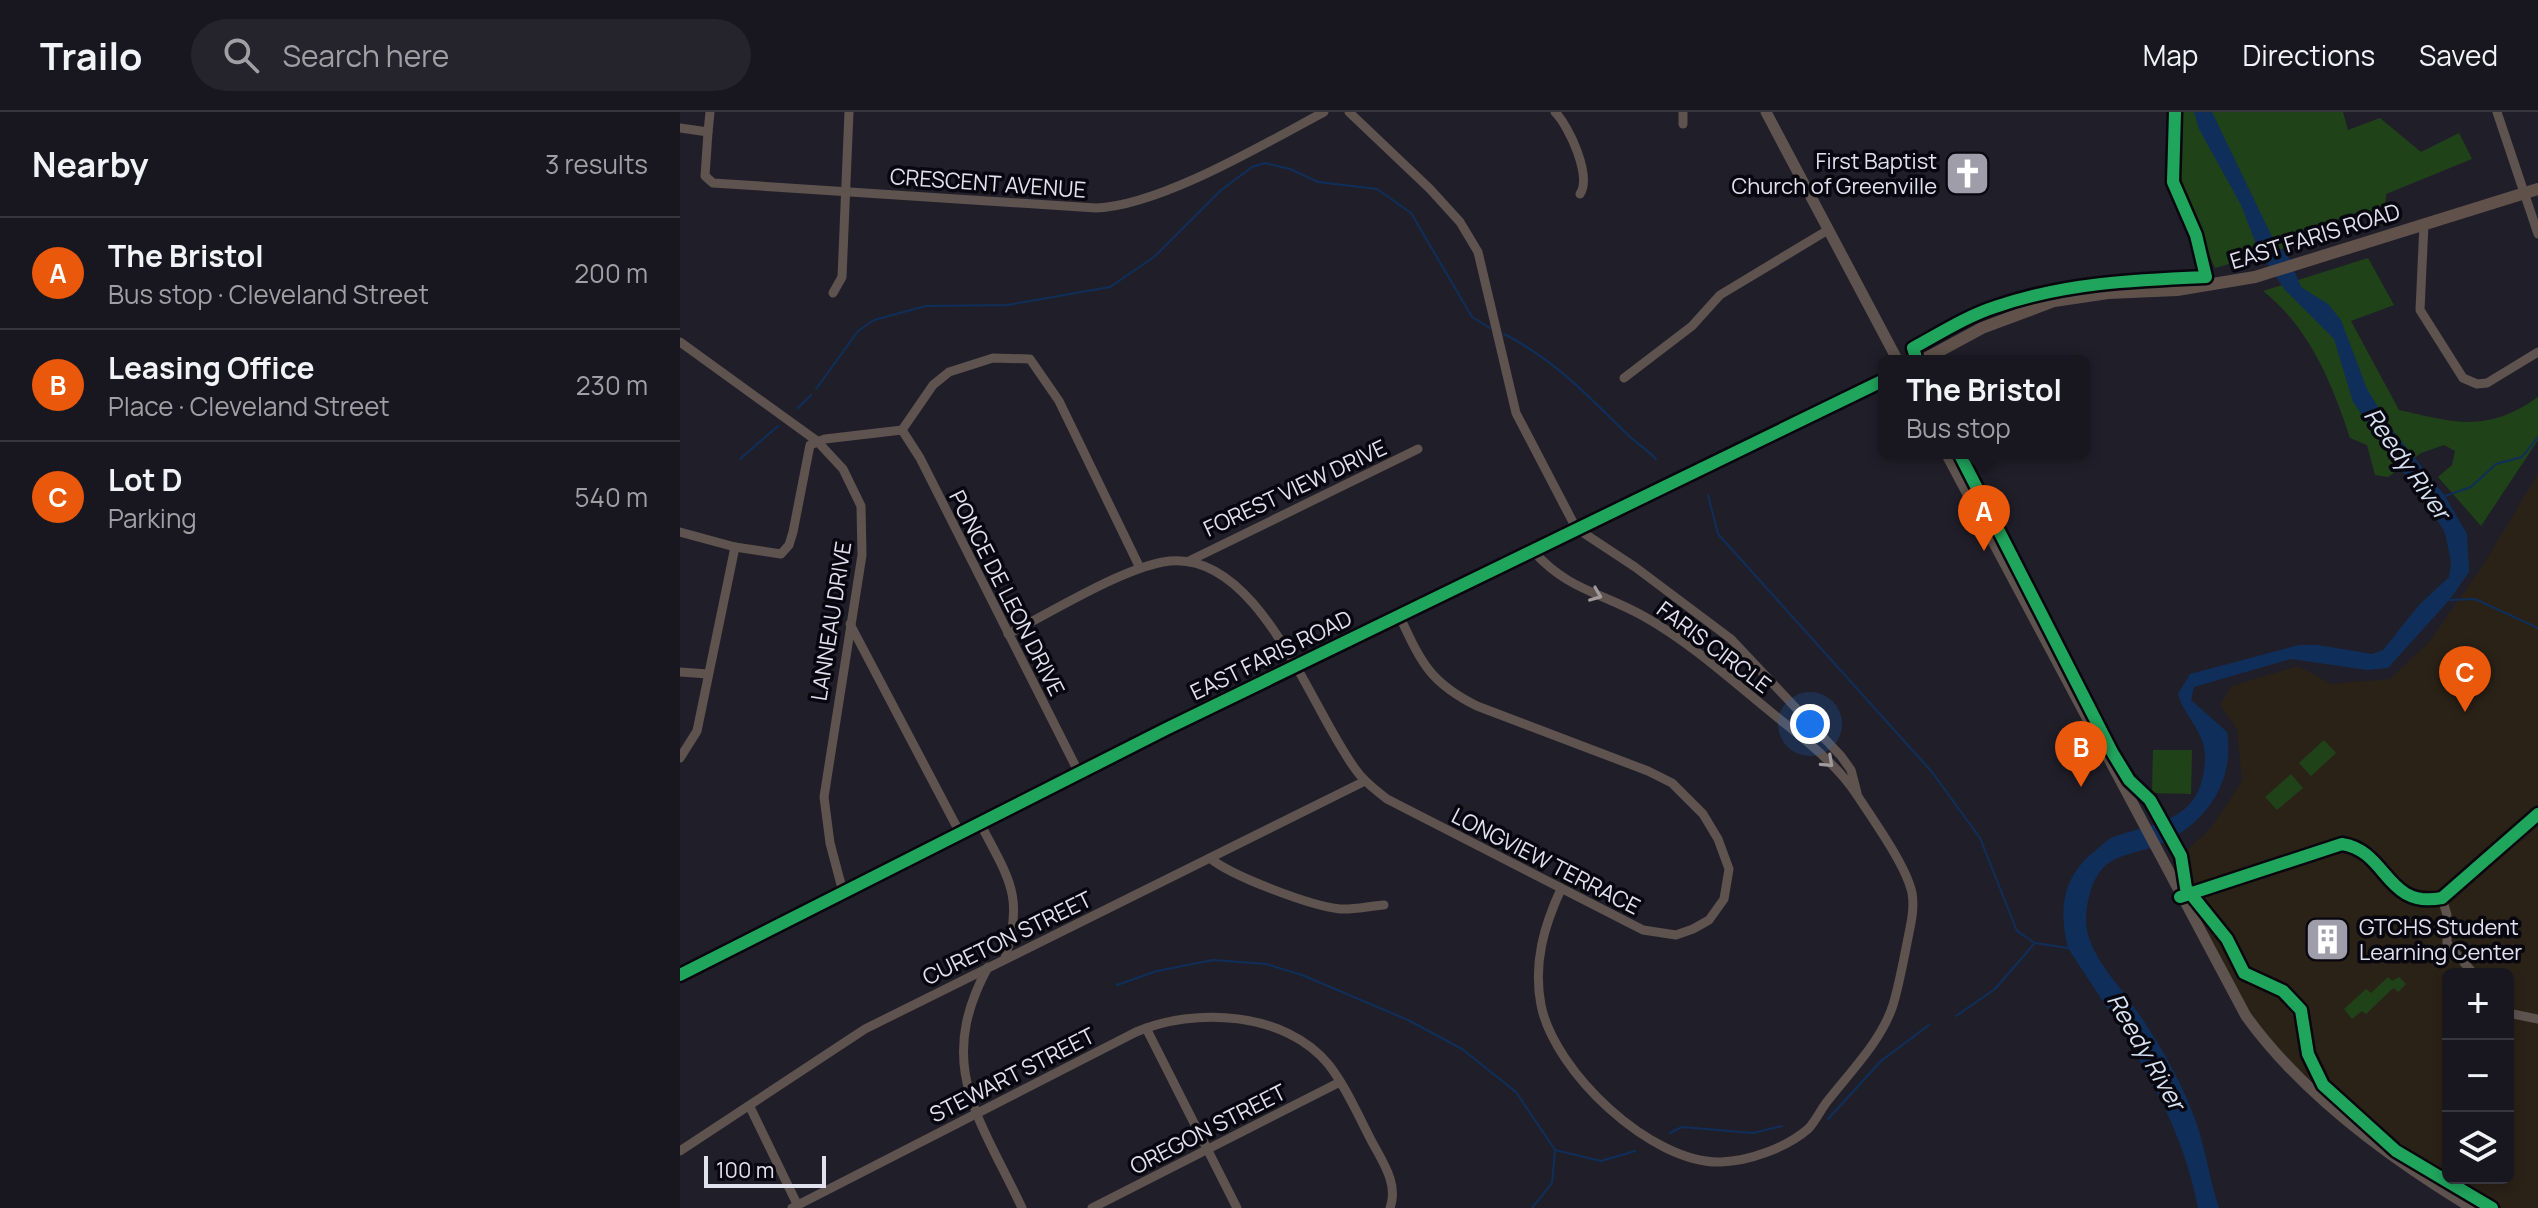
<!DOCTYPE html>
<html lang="en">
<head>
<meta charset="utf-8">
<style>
  body { margin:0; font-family:Manrope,sans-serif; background:#25242c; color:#f1f3f6 }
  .controls { position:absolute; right:24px; bottom:24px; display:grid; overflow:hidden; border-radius:12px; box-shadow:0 4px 12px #0003 }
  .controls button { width:72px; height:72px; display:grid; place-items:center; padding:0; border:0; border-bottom:2px solid #36363d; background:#18171f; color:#f1f3f6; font:40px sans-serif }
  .scale { position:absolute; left:24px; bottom:20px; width:122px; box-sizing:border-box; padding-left:8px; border:4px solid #e2e1ee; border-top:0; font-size:22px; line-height:28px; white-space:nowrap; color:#e2e1ee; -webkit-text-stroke:6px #08070f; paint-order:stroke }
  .you { position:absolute; left:1130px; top:612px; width:28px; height:28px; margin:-20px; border:6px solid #fff; border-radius:50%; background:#1a73e8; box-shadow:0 0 0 12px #1a73e833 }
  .badge { display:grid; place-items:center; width:52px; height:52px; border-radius:50%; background:#ea580c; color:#fff; font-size:26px; font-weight:700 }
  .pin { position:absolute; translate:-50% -66px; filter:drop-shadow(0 2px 4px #0008) }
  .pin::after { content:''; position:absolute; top:42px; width:28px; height:24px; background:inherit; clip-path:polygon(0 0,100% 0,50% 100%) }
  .popup { position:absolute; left:1198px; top:243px; width:212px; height:104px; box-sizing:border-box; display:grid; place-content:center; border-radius:12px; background:#18171f; filter:drop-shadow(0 2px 6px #0005); font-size:26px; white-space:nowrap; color:#9f9fa4 }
  .popup b { font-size:30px; color:#f1f3f6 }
  .popup::after { content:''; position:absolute; left:50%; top:100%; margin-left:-16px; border:16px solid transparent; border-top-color:#18171f }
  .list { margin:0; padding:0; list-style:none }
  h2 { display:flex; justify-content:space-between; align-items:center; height:104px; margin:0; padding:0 32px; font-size:34px }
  h2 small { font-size:26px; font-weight:400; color:#9f9fa4 }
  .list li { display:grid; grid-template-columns:52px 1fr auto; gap:24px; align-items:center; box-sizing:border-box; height:112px; padding:0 32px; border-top:2px solid #36363d }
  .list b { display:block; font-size:30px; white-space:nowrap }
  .list p { margin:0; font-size:26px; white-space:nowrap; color:#9f9fa4 }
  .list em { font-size:26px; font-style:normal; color:#9f9fa4 }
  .icon { flex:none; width:44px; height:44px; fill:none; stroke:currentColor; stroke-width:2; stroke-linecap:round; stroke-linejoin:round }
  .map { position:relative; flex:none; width:1858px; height:1096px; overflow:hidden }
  header { display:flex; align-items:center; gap:48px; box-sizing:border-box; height:112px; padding:0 40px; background:#18171f; border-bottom:2px solid #36363d }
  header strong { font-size:38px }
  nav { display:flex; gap:44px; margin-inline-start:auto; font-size:28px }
  .search { width:560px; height:72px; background:#25242c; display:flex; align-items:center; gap:20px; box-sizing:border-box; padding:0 28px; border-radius:44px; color:#9f9fa4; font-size:30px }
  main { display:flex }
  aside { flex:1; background:#18171f }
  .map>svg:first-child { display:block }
  .education { fill:#2a2217; fill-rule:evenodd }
  .green { fill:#204219 }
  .water { fill:#0f2f5a }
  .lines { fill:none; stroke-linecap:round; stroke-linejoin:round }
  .stream { stroke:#0f2f5a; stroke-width:2 }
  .minor { stroke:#5e534e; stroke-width:9 }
  .tertiary { stroke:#5e534e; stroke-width:11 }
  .secondary { stroke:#60524b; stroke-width:12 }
  .cycleway-casing { stroke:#08070f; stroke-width:17 }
  .cycleway { stroke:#20a55d; stroke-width:12 }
  .oneway { stroke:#a09a9e }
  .labels { text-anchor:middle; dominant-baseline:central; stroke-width:7; stroke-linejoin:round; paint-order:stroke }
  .poi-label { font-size:22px; fill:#e2e1ee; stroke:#08070f; text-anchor:end }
  .street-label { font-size:22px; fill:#e2e1ee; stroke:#08070f }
  .water-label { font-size:24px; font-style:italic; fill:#d8e3f2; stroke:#08070f }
</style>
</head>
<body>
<header>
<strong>Trailo</strong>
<div class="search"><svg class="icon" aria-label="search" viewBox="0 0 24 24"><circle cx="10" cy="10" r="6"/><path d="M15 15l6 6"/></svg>Search here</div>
<nav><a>Map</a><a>Directions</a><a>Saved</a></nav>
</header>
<main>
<aside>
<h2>Nearby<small>3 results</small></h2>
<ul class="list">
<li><span class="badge">A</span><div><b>The Bristol</b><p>Bus stop · Cleveland Street</p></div><em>200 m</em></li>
<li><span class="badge">B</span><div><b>Leasing Office</b><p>Place · Cleveland Street</p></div><em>230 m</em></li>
<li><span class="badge">C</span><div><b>Lot D</b><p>Parking</p></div><em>540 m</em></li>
</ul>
</aside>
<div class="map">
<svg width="1858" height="1096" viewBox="0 0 1858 1096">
  <rect width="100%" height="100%" fill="#201f29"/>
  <path class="education" d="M1858,362V1096H1792L1686,1022L1581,925L1486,758L1530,717L1562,669L1557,617L1540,593L1552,574L1618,554L1651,572L1710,567L1750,529L1804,452ZM1768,862H1828V1066H1768Z"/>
  <g class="green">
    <polygon points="1502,0 1663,0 1668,18 1700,6 1741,40 1779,21 1792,47 1706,82 1704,110 1678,100 1632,116 1620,132 1535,156 1497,70"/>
    <path d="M1688,146L1714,193L1671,209L1719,298C1776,311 1807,321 1858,285V328L1801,414L1758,365L1772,353L1775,339L1764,333L1741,341L1708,365L1695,363L1687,333L1670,326C1652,271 1629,215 1583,179Z"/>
    <polygon points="1644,628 1656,641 1631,664 1619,651"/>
    <polygon points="1473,638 1512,638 1511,682 1472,681"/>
    <polygon points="1611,662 1623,676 1597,698 1585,685"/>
    <polygon points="1708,865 1712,869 1719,865 1726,872 1718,880 1714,876 1710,879 1686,902 1682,899 1672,907 1664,897 1686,877 1691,881"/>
  </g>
  <path class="water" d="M1514,0H1532L1596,133L1608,143L1621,175L1648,192L1661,208L1687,277L1711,316L1765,384L1787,422L1789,460L1770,487L1708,556L1687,558L1611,547L1514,575L1511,588L1547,620C1555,670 1526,711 1481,732C1464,740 1439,741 1425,754C1412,766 1407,788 1406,805C1405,834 1427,859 1443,880C1472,918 1502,968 1517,1013C1526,1040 1530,1069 1539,1096H1518C1500,998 1441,918 1388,836C1378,796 1383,764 1416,738C1422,733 1429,726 1436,724C1482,709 1521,708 1525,649C1527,620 1505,607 1498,582L1510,562L1619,533H1638L1692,542L1703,538L1739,493L1769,465L1771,450L1765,421L1743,383L1719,356L1673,290L1654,227L1605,178L1579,140L1561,93L1519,17Z"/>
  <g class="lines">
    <g class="stream">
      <path d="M824,222C875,248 908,284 948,323C957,332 967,337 976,347"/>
      <polyline points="136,277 178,219 194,208 246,194 328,193 430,175 474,145 540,79 572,55 585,51 610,57 638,70 697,77 731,101 792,205 810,216"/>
      <polyline points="118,296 131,283"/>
      <polyline points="60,347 98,314"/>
      <polyline points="1028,383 1038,422 1252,660 1300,726 1337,819 1355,831 1388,836"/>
      <polyline points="1765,384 1791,375 1816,352 1842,345 1858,325"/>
      <polyline points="1770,488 1795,487 1858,516"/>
      <polyline points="437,873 477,859 533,848 586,852 622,863 728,908 782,937 836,980 875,1038 921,1049 955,1039"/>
      <polyline points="1276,904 1315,877 1354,832"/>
      <polyline points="1148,1007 1201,949 1249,913"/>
      <polyline points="990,1021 1002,1015 1073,1021 1102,1014"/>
      <polyline points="852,1096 872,1071 875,1039"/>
    </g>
    <g class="minor">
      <polyline points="669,0 750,77 780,110 798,140 836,301 896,416 955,455 1051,527 1161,644 1171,658 1177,681"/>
      <path d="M875,0C889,14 912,64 900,82"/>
      <polyline points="1817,0 1858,122"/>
      <polyline points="1003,12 1003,0"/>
      <path d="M0,16L28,20L25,64L33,71L416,96C480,94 586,31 644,0"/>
      <polyline points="28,20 30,0"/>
      <polyline points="1744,112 1740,198 1783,266 1797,272 1807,271 1858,240"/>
      <polyline points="153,181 162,165 169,0"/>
      <polyline points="0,230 137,329 163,357 181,394 182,443 144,685 150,731 163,780"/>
      <polyline points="944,266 1012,214 1040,183 1148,118"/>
      <polyline points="222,318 240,346 399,661"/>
      <polyline points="0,420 55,435 101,442 109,433 113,420 130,333 145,327 222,318 253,273 269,260 313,246 350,247 379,289 460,456"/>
      <path d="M853,439C889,479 921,480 965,505C1009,530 1047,564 1086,596C1117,622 1154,648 1177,683C1193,708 1226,753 1232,781C1235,798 1230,815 1227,831C1223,851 1219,873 1213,893C1201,930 1169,961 1146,991C1140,999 1135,1010 1128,1017C1106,1036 1069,1049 1041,1050C971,1052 874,959 861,893C853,851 864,814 881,777"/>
      <polyline points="509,449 738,337"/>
      <polyline points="170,512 280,721"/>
      <path d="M328,522C372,500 437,459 483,450C578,432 631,599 676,658C684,670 696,678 707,687L963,818L996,823L1013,817L1029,808L1044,787L1049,757L1038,727L1023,702L992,671L968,659L797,594C749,570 741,550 719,503"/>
      <polyline points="0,560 28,562"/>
      <polyline points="0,646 17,619 55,435"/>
      <path d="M300,711C328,766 345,783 325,846"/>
      <path d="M530,746C551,764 631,794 660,797C674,798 689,794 704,793"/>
      <path d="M1500,785L1662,732C1708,739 1705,797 1762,786L1858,702"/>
      <polyline points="1762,786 1767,803 1767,831 1794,862"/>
      <path d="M308,855C254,954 300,1006 342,1096"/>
      <polyline points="1828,901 1858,907"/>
      <polyline points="466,916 557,1096"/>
      <polyline points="70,995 117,1092"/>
      <polyline points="0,1039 185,917 685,669"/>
      <path d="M112,1096L456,920C514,895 605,899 649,953C666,975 678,1003 691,1028C702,1049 719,1072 710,1096"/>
      <polyline points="412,1096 660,970"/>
    </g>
    <g class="tertiary">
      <polyline points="1086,0 1218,249"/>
      <path d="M1266,341L1566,904C1623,983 1709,1046 1792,1096"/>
    </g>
    <g class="secondary">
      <polyline points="1241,249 1302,216 1374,189 1428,181 1497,178 1575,165 1858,77"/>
      <polyline points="0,863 486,617 1204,268"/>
    </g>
    <defs>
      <g id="cycleway">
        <path d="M1237,249L1233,236C1259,222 1287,204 1315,195C1384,171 1454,168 1526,165L1516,123L1493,70L1495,0"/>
        <polyline points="1279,341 1432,640 1449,668 1470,688 1501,744 1506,776 1547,827 1564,861 1603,879 1621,898 1628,942 1643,973 1716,1039 1812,1096"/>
        <path d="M1500,785L1662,732C1708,739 1705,797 1762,786L1858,702"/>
        <polyline points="0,863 486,617 1204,268"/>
      </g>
    </defs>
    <use href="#cycleway" class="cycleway-casing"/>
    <use href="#cycleway" class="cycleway"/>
  </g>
  <defs><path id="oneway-chevron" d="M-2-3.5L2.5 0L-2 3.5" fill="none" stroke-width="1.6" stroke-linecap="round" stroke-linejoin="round" transform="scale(2)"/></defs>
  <g class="oneway">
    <use href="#oneway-chevron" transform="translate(916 483) rotate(22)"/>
    <use href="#oneway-chevron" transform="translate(1148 650) rotate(43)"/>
  </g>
  <defs>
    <symbol id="church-square" viewBox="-11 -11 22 22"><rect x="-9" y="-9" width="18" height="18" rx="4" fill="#9e9da9" stroke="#08070f"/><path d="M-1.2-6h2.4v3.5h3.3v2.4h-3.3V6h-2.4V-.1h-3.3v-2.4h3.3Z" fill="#fff"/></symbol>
    <symbol id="building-square" viewBox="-11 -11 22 22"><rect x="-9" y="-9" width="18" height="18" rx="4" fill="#9e9da9" stroke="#08070f"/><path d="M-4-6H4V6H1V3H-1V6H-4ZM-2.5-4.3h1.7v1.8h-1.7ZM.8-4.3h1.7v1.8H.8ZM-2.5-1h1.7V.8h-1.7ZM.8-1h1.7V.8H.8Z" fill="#fff"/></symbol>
  </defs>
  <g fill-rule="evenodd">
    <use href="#church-square" x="1262" y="36" width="51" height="51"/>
    <use href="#building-square" x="1622" y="802" width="51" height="51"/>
  </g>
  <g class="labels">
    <g class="poi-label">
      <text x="1257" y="49">First Baptist<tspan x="1257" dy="25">Church of Greenville</tspan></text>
      <text x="1679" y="815" text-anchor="start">GTCHS Student<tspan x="1679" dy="25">Learning Center</tspan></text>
    </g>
    <g class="street-label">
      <text transform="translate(308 71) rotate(4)">CRESCENT AVENUE</text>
      <text transform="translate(1635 124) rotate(-17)">EAST FARIS ROAD</text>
      <text transform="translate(615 376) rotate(-25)">FOREST VIEW DRIVE</text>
      <text transform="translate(327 481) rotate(63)">PONCE DE LEON DRIVE</text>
      <text transform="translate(151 509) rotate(-81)">LANNEAU DRIVE</text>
      <text transform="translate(1034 535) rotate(37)">FARIS CIRCLE</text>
      <text transform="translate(591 543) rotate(-26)">EAST FARIS ROAD</text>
      <text transform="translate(866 749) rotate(27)">LONGVIEW TERRACE</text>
      <text transform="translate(327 826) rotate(-26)">CURETON STREET</text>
      <text transform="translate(332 963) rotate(-27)">STEWART STREET</text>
      <text transform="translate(528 1017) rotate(-27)">OREGON STREET</text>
    </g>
    <g class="water-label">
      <text transform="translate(1728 351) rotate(55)">Reedy River</text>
      <text transform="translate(1467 939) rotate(60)">Reedy River</text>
    </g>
  </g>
</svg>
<div class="controls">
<button>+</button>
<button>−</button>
<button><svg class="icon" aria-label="layers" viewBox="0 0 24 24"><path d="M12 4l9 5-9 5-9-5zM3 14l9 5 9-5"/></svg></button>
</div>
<div class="scale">100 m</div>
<div class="you"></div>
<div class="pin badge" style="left:1304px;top:439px">A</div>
<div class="popup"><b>The Bristol</b>Bus stop</div>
<div class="pin badge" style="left:1401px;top:675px">B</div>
<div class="pin badge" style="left:1785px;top:600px">C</div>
</div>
</main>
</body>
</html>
